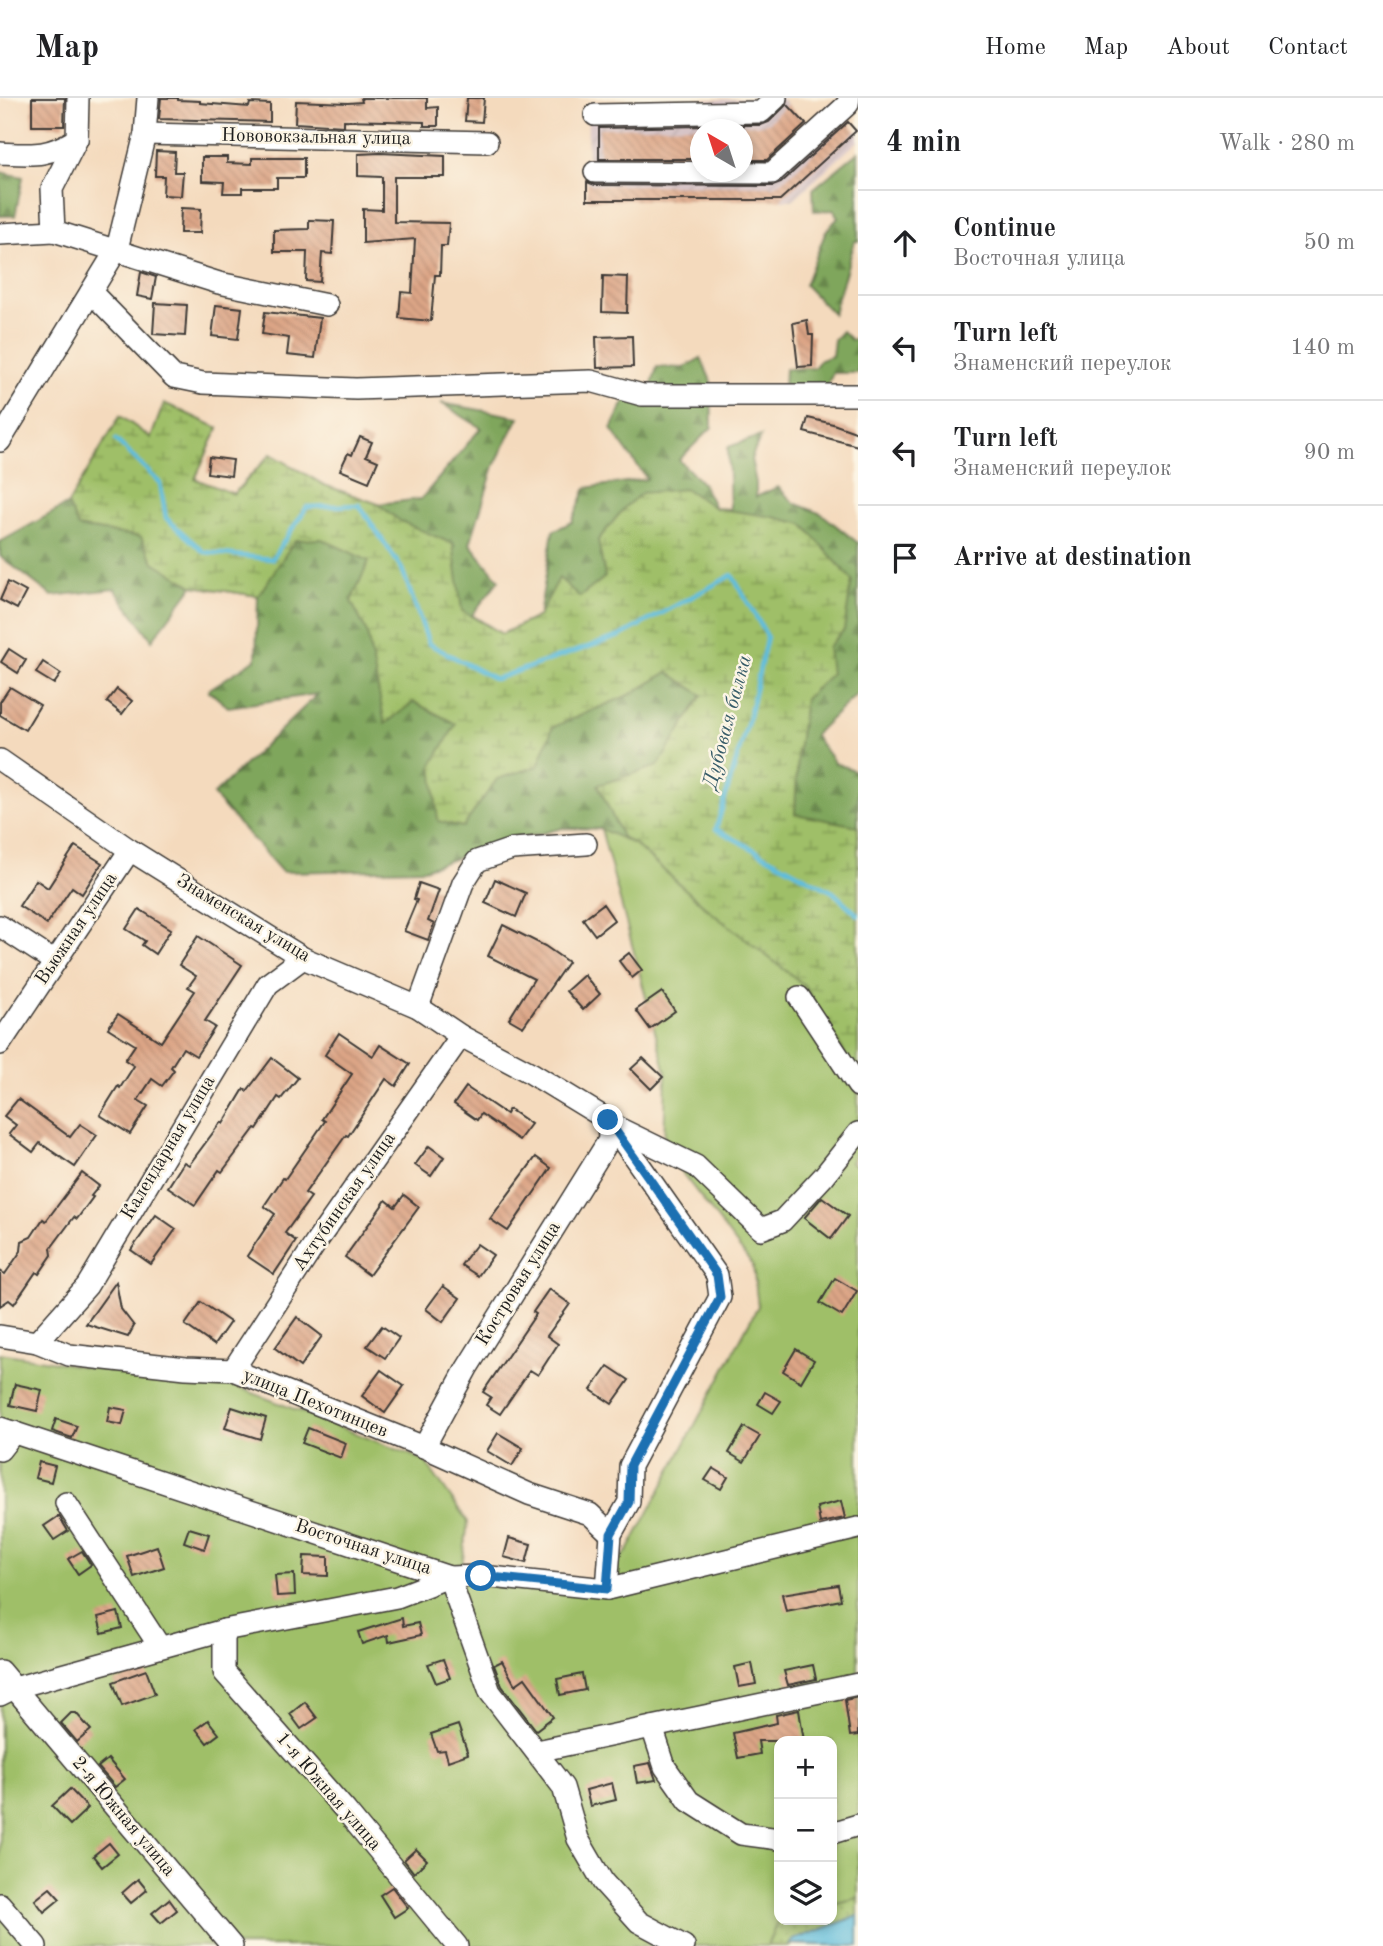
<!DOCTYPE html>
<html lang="en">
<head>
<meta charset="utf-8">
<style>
  body { margin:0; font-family:"Old Standard TT",serif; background:#f2f2f2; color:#202124 }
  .controls { position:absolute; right:21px; bottom:21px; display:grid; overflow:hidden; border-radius:14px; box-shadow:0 4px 10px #0003 }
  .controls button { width:63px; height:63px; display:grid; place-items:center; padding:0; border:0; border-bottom:2px solid #e0e0e0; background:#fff; color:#202124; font:35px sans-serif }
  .compass { position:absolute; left:690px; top:21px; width:63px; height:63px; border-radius:50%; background:#fff; box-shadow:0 4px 10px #0003; rotate:321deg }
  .stop { position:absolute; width:21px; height:21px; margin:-16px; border:5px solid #1f6fb2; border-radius:50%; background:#fff }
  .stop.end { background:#1f6fb2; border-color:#fff; box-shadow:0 2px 7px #0008 }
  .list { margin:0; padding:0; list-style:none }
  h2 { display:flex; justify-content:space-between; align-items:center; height:91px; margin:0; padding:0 28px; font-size:30px }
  h2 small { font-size:23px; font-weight:400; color:#757577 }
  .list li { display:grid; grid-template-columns:46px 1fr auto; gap:21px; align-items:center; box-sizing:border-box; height:105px; padding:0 28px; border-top:2px solid #e0e0e0 }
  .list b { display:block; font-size:26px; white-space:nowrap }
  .list p { margin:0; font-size:23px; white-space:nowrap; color:#757577 }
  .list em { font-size:23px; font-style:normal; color:#757577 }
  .icon { flex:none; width:38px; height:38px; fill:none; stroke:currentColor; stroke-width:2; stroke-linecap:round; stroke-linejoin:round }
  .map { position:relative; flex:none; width:858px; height:1848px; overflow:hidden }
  header { display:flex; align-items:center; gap:42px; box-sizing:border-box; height:98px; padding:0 35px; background:#fff; border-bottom:2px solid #e0e0e0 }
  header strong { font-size:33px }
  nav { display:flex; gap:38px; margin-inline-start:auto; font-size:24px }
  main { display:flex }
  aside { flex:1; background:#fff }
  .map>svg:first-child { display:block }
  .industrial { fill:url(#industrial-furrows); fill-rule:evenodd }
  .grass { fill:url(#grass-dots); stroke:#5e6e42; stroke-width:2 }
  .forest { fill:url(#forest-firs); stroke:#4e613c; stroke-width:2 }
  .wetland { fill:url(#wetland-marsh); stroke:#5e6e42; stroke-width:2 }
  .garden { fill:#9fbf67; stroke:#5e6e42; stroke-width:2 }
  .water { fill:#5fbddd; stroke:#3e6c7c; stroke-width:2 }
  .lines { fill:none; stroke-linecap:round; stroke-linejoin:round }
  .stream { stroke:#5fbddd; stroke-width:4.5 }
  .building { fill:url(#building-back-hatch) }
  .minor-casing { stroke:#3c3834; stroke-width:24 }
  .minor { stroke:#fff; stroke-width:21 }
  .route { stroke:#1f6fb2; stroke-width:9 }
  .labels { text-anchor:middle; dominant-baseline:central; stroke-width:5; stroke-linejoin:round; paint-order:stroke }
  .street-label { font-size:19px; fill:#1c1c1c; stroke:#fcf5e5 }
  .water-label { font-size:21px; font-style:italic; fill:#375c69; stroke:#fcf5e5 }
</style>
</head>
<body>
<header>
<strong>Map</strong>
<nav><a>Home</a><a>Map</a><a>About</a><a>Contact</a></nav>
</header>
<main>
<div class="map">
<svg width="858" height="1848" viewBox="0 0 858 1848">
  <defs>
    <pattern id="industrial-furrows" width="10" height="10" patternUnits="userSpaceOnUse" patternTransform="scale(1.75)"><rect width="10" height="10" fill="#d2bec3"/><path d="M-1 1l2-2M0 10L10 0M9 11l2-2" fill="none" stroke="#b4a3a7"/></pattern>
    <pattern id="grass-dots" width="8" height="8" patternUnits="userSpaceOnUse" patternTransform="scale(1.75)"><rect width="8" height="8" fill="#9fbf67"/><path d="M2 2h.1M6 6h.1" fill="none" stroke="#819a54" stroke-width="1.8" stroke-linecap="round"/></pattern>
    <pattern id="forest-firs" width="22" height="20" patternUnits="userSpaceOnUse" patternTransform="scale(1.75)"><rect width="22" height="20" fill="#7fa65c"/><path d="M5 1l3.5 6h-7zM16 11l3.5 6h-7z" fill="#67864b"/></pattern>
    <pattern id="wetland-marsh" width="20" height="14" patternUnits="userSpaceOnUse" patternTransform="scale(1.75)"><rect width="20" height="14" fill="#9fbf67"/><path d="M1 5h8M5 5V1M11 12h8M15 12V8" fill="none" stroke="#819a54"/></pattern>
    <pattern id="building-back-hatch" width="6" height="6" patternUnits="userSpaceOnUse" patternTransform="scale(1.75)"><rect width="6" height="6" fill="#dca586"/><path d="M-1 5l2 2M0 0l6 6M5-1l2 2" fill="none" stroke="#bc8d73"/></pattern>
  </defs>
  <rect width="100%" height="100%" fill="#fcf5e5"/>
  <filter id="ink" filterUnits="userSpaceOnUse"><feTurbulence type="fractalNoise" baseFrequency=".0143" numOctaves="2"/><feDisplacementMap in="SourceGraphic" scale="14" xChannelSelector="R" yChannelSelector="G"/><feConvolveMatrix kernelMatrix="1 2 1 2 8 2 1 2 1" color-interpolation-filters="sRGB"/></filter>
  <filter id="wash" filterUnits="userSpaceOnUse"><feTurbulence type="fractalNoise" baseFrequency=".00686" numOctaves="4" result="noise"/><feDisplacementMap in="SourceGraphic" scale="28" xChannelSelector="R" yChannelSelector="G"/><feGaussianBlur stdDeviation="1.57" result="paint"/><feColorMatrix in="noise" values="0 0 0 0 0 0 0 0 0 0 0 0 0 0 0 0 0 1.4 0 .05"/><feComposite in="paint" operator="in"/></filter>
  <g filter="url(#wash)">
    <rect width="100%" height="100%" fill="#f4dabd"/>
    <path class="industrial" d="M781,0L807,27L831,5L858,35V43L793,102H587L588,5ZM701,32H743V74H701Z"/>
    <polygon class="grass" points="858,1800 858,1818 795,1841 790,1848 767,1848 779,1820 832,1822 832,1806"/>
    <g class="forest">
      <polygon points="858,54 858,143 855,143 833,216 805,187 826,133 838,120 834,112 814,113 813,91"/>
      <polygon points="0,74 23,79 15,118 0,118"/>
      <polygon points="842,233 851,242 858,241 858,275 833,275 825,292 784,290 785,271 814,270 820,262 832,258 834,242"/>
      <polygon points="701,260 711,283 712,329 679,362 703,386 715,410 730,411 728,349 761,338 751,361 756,385 756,399 778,389 794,405 822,416 858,445 858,595 814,637 835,665 858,674 858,977 601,731 563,730 499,746 424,771 282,774 213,697 318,596 228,609 208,592 256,561 258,498 193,488 152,542 115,491 52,498 0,458 0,444 68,406 120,318 151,340 164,305 218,330 195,381 233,396 271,356 324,387 378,406 421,401 481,330 441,305 519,319 494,368 470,446 499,482 472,517 502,536 539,518 553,433 572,424 586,390 647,381 611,331 631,290 651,289 657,269 683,270"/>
    </g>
    <polygon class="wetland" points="164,305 218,330 195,381 234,396 271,356 324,387 378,406 400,423 453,446 462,513 502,536 539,518 559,480 580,499 605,479 598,442 625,409 642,395 686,391 715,410 773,419 803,426 852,482 844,532 828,549 831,576 805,601 798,654 795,716 858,728 858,977 712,815 634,746 622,739 598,687 658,668 702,597 668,574 631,596 553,629 538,668 497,681 463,729 438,723 432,667 456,626 414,604 385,626 367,535 351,503 369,463 322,441 295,442 258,498 193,488 154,464 141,439 78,429 68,406 120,318 151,340"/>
    <polygon class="garden" points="601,731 634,746 712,815 804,887 858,977 858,1048 851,1065 858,1069 858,1800 832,1806 832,1643 779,1643 779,1820 767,1848 0,1848 0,1255 192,1286 220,1282 424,1362 468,1424 460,1483 591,1490 628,1453 758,1208 753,1168 664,1051 666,974"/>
    <polygon class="water" points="858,1818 858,1848 789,1846 795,1841"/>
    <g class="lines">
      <polyline class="stream" points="116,342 160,385 166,420 204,454 272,461 307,409 359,407 402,471 429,546 495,581 620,538 732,477 767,538 748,623 716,731 833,794 858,817"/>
    </g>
    <g id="blocks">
      <g class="building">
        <polygon points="32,0 65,0 64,28 32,28"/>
        <polygon points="161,0 178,0 178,2 200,3 200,5 249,9 250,5 270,6 270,24 159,21"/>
        <polygon points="361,0 427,0 427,10 438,9 438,28 424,28 424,24 386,23 344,22 344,28 295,25 296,3 348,5 362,4"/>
        <polygon points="467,0 484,0 482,24 465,23"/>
        <polygon points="787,6 806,26 767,62 743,62 743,27 761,27 769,24"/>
        <polygon points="848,24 856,33 780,102 587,102 587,84 595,87 773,88 781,85"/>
        <polygon points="701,28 701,61 599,61 599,30"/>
        <polygon points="156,53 175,54 174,74 183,74 181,98 163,97 164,78 155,78"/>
        <polygon points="380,55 445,58 445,79 394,79 394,124 449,125 447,148 441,148 440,177 435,177 431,223 399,220 401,194 412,195 415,141 363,145 363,111 382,112 382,79 358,78 358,56"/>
        <polygon points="202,59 227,59 227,65 252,66 252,60 304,60 304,80 277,80 277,90 242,90 242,95 223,95 224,84 202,83"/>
        <polygon points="181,110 201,111 200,135 180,135"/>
        <polygon points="309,122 334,123 332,156 322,155 320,184 306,183 307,154 274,154 274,132 309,131"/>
        <polygon points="141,174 156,179 152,201 137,198"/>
        <polygon points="603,178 628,179 627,215 602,214"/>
        <polygon points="155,205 187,207 185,238 153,236"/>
        <polygon points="216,207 242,210 238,241 212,238"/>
        <polygon points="265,214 320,220 315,260 287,257 289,240 262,236"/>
        <polygon points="807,222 809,237 813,237 812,268 798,269 793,225"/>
        <polygon points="632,238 633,269 597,270 596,239"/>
        <polygon points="808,320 833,326 858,335 858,348 804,334"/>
        <polygon points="360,339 372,344 366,358 378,363 369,384 340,372 348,355 352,357"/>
        <polygon points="209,359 233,362 231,378 207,375"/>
        <polygon points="8,484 26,494 17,511 0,502"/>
        <polygon points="9,551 26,562 18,575 1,564"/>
        <polygon points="43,564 61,576 54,586 36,575"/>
        <polygon points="10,589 40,607 25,632 0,617 0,604"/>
        <polygon points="117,591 132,603 122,616 107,604"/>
        <polygon points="75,748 102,765 82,796 72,789 47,826 19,808 36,782 48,790"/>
        <polygon points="495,781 526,795 516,819 485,805"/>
        <polygon points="419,785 439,792 428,823 434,826 428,842 404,833 417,802 414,801"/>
        <polygon points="603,806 614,822 595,837 583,821"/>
        <polygon points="139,811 171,831 155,856 142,847 145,843 126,831"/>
        <polygon points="503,827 545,848 568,864 523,929 509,921 534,881 488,858"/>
        <polygon points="198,838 242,867 205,923 215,929 196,958 183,950 171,969 174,972 162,988 152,981 138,1002 148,1008 130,1036 100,1017 118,988 120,990 134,968 125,962 135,947 108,930 118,916 161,944 195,893 188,889 196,878 179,867"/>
        <polygon points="629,855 642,872 632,880 619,863"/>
        <polygon points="584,877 600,896 583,912 566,893"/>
        <polygon points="662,894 675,913 650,931 636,912"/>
        <polygon points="339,935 373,958 380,947 410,966 396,988 386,981 348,1038 346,1037 305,1095 311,1099 285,1135 296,1143 274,1176 247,1158 275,1116 264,1108 283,1080 285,1081 325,1023 322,1021 352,976 325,957"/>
        <polygon points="272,960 298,980 281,1001 278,999 257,1031 255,1030 222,1074 219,1072 195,1107 168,1089 184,1064 189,1067 221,1024 223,1026 244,991 247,993"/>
        <polygon points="643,960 663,979 651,991 631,971"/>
        <polygon points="466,989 506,1016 509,1011 531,1026 519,1042 481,1016 477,1022 454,1006"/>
        <polygon points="18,1001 70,1039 80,1026 97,1037 75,1069 40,1045 33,1054 9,1036 16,1027 4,1018"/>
        <polygon points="429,1048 444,1059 431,1078 415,1067"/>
        <polygon points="536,1059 551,1070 508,1133 490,1121"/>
        <polygon points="82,1075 99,1088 91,1098 93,1099 77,1121 74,1119 51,1150 52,1157 39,1176 36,1174 14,1206 9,1202 0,1208 0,1173 5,1176 21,1153 22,1143 31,1139 43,1121 46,1123"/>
        <polygon points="404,1097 419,1109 369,1177 345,1159 386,1102 395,1109"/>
        <polygon points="822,1099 848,1118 831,1141 804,1120"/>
        <polygon points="156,1117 176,1131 151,1166 131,1152"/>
        <polygon points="477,1146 493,1157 478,1178 461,1167"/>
        <polygon points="835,1180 857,1193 842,1218 820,1205"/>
        <polygon points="116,1184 121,1211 134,1228 128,1239 86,1226"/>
        <polygon points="443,1188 460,1200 443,1224 426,1211"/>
        <polygon points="549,1191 570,1206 547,1238 558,1246 538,1277 530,1272 500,1316 486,1307 491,1299 483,1294 536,1216 533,1214"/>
        <polygon points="201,1204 230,1224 214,1247 185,1227"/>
        <polygon points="297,1219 322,1238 300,1269 275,1250"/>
        <polygon points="382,1228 399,1240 385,1260 367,1248"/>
        <polygon points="796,1251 814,1262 801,1284 783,1273"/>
        <polygon points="608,1268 629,1282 612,1306 591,1292"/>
        <polygon points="381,1272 404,1288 385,1315 362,1298"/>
        <polygon points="15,1286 42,1292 37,1313 10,1307"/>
        <polygon points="765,1294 781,1303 773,1315 758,1306"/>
        <polygon points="110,1309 126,1312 122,1327 107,1324"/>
        <polygon points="232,1309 266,1320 260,1341 225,1330"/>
        <polygon points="56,1321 77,1328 72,1340 52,1333"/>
        <polygon points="744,1329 760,1338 744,1364 729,1355"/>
        <polygon points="308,1330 346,1345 341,1360 302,1345"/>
        <polygon points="498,1335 523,1350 512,1368 487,1353"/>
        <polygon points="39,1364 55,1368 51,1384 35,1380"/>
        <polygon points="713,1370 728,1379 721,1391 705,1382"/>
        <polygon points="841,1403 845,1420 820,1425 817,1409"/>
        <polygon points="59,1418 68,1433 54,1442 44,1428"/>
        <polygon points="189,1430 209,1436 204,1451 184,1444"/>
        <polygon points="509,1440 531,1446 526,1465 504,1459"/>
        <polygon points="157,1448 164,1469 134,1479 127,1458"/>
        <polygon points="82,1453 91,1467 78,1476 68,1461"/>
        <polygon points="304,1458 328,1459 328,1478 303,1477"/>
        <polygon points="294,1476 295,1497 277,1498 275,1477"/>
        <polygon points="838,1487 841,1502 786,1513 782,1496"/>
        <polygon points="118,1514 122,1530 102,1535 98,1519"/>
        <polygon points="402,1520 403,1528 418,1525 421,1537 389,1544 388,1537 362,1546 358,1534"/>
        <polygon points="443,1561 450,1580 436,1585 428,1566"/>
        <polygon points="502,1563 515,1587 525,1580 553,1619 536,1632 502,1588 494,1567"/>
        <polygon points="752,1565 756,1586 739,1589 735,1569"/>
        <polygon points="813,1567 816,1581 788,1587 784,1573"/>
        <polygon points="146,1572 155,1596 122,1608 113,1584"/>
        <polygon points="582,1576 585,1592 560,1597 557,1581"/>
        <polygon points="858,1599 858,1637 850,1638 845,1602"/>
        <polygon points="305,1604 317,1620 301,1631 290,1616"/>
        <polygon points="799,1612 804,1643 758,1643 760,1656 738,1660 733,1635 777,1625 776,1617"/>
        <polygon points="71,1615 76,1615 91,1632 77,1644 61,1625"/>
        <polygon points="208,1622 219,1636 207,1645 196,1631"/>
        <polygon points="458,1627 468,1656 448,1663 445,1652 437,1653 431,1636"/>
        <polygon points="108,1661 125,1681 115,1689 98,1669"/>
        <polygon points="650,1665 656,1682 637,1685 634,1668"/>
        <polygon points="612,1685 616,1702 590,1708 586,1692"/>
        <polygon points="70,1691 88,1710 70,1727 52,1708"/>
        <polygon points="109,1745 118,1756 102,1769 93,1758"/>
        <polygon points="416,1751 427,1762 414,1775 404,1762"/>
        <polygon points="138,1781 147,1792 131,1805 122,1795"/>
        <polygon points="392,1789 408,1810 394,1819 380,1797"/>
        <polygon points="50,1790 60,1801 44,1814 35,1802"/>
        <polygon points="169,1801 177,1812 161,1825 152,1815"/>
      </g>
    </g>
  </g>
  <g filter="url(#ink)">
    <use href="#blocks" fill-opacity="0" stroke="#3c3834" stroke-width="2"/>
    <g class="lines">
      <defs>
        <g id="minor">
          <polyline points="78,0 77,41 52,91 54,133 219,185 327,207"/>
          <polyline points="595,17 761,14 776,0"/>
          <polyline points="145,36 487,44"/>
          <path d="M0,55C35,57 46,59 77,41"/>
          <polyline points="595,74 772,75 848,6 849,0"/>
          <polyline points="0,136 54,133"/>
          <polyline points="91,194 174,279 203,285 356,291 591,283 642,297 858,297"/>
          <polyline points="0,343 117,151 145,36 148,0"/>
          <polyline points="0,662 130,752 303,860 418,909 461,938 531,975 608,1022 717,1177 720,1199 630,1368 629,1404 611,1436 607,1491"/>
          <polyline points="0,828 55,864"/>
          <polyline points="799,899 858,988"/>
          <polyline points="418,909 463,785 477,763 512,751 586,746"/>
          <polyline points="0,946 130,752"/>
          <polyline points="612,1027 696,1068 761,1131 782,1123 824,1078 858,1035"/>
          <polyline points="0,1238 37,1244 69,1257 186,1270 233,1272 424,1349 529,1396 590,1416 611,1436"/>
          <polyline points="37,1244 87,1188 268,886 303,860"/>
          <polyline points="233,1272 317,1143 461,938"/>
          <polyline points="0,1330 449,1479 481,1478 607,1491 858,1430"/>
          <polyline points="424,1349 467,1270 609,1042 608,1022"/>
          <polyline points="0,1352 14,1334"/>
          <polyline points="66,1405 160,1549"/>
          <polyline points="224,1532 224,1574 346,1713 457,1848"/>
          <polyline points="0,1573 232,1848"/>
          <polyline points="0,1597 14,1590 224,1532 397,1499 449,1479 490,1594 563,1689 578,1741 603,1784 639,1824 684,1848"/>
          <polyline points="652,1629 665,1669 689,1703 741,1736 779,1741"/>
          <polyline points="537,1653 858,1586"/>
          <polyline points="832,1735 858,1727"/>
          <polyline points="0,1806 36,1848"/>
        </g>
      </defs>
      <use href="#minor" class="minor-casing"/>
      <use href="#minor" class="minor"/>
    </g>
  </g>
  <g class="lines" filter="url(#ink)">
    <polyline class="route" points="481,1478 607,1491 611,1436 629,1404 630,1368 720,1199 717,1177 608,1022"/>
  </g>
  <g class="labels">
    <g class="street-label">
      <text transform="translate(316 40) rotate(1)">Нововокзальная улица</text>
      <text transform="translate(243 821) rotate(31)">Знаменская улица</text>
      <text transform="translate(77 831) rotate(-56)">Вьюжная улица</text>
      <text transform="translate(169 1050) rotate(-59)">Календарная улица</text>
      <text transform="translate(345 1104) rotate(-55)">Ахтубинская улица</text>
      <text transform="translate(519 1186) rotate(-58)">Костровая улица</text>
      <text transform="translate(315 1306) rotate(22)">улица Пехотинцев</text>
      <text transform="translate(363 1450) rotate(18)">Восточная улица</text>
      <text transform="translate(328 1694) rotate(49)">1-я Южная улица</text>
      <text transform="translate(123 1719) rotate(50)">2-я Южная улица</text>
    </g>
    <g class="water-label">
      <text transform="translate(728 624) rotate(-75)">Дубовая балка</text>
    </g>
  </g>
</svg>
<div class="controls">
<button>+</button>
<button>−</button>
<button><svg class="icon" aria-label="layers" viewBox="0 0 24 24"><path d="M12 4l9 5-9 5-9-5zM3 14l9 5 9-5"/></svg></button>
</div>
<svg class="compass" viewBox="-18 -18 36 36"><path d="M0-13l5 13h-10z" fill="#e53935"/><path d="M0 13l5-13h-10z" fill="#757577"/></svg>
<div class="stop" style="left:481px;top:1478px"></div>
<div class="stop end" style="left:608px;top:1022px"></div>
</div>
<aside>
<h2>4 min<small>Walk · 280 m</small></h2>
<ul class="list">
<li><svg class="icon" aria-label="ahead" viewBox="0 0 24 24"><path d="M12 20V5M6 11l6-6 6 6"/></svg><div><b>Continue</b><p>Восточная улица</p></div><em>50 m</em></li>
<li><svg class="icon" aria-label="left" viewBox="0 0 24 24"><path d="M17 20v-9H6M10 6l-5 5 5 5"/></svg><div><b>Turn left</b><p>Знаменский переулок</p></div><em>140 m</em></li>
<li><svg class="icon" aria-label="left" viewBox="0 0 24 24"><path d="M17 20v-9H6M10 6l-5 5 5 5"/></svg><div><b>Turn left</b><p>Знаменский переулок</p></div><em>90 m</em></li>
<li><svg class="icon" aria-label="arrive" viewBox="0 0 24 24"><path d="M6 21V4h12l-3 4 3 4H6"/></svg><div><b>Arrive at destination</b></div></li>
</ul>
</aside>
</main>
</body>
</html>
